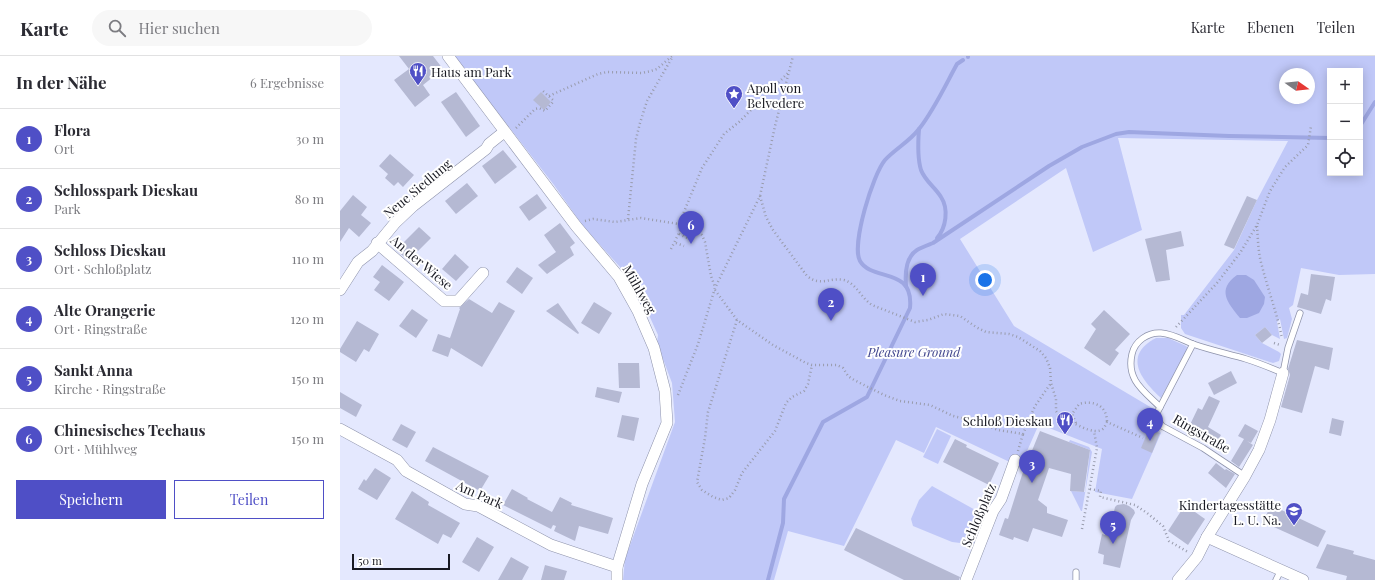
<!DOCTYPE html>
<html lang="de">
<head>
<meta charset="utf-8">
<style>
  body { margin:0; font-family:"Playfair Display",serif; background:#f7f7f7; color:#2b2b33 }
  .controls { position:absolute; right:12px; top:12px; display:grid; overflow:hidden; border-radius:0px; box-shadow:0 2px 10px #0003 }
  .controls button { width:36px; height:36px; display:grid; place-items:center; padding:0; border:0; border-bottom:1px solid #e1e1e2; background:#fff; color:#2b2b33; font:20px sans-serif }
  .compass { position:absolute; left:939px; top:12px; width:36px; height:36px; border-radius:50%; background:#fff; box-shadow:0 2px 10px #0003; rotate:104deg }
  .scale { position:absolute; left:12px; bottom:10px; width:98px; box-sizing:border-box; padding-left:4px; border:2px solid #181922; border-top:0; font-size:11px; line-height:14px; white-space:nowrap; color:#181922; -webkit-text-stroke:3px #fff; paint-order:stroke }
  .you { position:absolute; left:645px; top:224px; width:14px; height:14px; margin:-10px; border:3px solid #fff; border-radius:50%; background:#1a73e8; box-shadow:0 0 0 6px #1a73e833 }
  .badge { display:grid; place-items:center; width:26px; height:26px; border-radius:50%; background:#4f4fc6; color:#fff; font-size:13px; font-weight:700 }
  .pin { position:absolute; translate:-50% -33px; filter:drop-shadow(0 1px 2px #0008) }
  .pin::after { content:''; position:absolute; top:21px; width:14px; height:12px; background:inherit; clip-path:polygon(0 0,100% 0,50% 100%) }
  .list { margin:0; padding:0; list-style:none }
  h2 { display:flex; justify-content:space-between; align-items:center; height:52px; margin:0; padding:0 16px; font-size:17px }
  h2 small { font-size:13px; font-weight:400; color:#7c7c81 }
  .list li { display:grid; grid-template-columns:26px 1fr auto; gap:12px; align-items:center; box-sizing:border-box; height:60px; padding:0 16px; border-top:1px solid #e1e1e2 }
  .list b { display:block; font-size:15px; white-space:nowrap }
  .list p { margin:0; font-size:13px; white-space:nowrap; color:#7c7c81 }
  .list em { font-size:13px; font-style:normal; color:#7c7c81 }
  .actions { display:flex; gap:8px; padding:12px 16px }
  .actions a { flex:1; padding:9px 0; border:1px solid #4f4fc6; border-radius:0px; text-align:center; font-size:14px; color:#4f4fc6 }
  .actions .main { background:#4f4fc6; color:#fff }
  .icon { flex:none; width:22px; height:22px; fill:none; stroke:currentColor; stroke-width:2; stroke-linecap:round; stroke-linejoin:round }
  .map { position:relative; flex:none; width:1035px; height:524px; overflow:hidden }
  header { display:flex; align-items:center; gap:24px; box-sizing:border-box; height:56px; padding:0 20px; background:#fff; border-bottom:1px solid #e1e1e2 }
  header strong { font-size:19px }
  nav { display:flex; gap:22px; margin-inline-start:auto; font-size:14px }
  .search { width:280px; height:36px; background:#f7f7f7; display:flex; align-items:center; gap:10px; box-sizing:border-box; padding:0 14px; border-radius:22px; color:#7c7c81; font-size:15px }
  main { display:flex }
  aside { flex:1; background:#fff }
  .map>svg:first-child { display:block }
  .green { fill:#c0c8f8; fill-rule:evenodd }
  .water { fill:#9ea7e2 }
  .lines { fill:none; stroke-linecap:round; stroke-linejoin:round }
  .stream { stroke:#9ea7e2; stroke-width:4 }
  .building { fill:#b5b9d3 }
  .service-casing { stroke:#8e93ab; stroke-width:7 }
  .minor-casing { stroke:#8e93ab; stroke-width:12 }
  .path { stroke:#999cad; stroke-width:2.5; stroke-dasharray:1 3; stroke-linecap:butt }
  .service { stroke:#fff; stroke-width:5.5 }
  .minor { stroke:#fff; stroke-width:11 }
  .labels { text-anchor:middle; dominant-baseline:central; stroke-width:4; stroke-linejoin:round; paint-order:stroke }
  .poi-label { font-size:13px; fill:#181922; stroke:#fff; text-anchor:start }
  .street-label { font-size:13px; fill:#181922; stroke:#fff }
  .park-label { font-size:13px; font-style:italic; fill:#43488f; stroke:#fff }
</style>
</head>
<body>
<header>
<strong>Karte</strong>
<div class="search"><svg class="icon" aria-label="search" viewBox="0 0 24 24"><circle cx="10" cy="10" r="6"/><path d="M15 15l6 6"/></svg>Hier suchen</div>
<nav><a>Karte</a><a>Ebenen</a><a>Teilen</a></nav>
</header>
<main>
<aside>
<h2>In der Nähe<small>6 Ergebnisse</small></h2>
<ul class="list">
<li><span class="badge">1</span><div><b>Flora</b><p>Ort</p></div><em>30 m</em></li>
<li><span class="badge">2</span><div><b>Schlosspark Dieskau</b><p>Park</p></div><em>80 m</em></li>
<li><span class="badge">3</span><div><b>Schloss Dieskau</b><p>Ort · Schloßplatz</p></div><em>110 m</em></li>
<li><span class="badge">4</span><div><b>Alte Orangerie</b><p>Ort · Ringstraße</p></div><em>120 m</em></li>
<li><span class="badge">5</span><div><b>Sankt Anna</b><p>Kirche · Ringstraße</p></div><em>150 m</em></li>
<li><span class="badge">6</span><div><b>Chinesisches Teehaus</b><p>Ort · Mühlweg</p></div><em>150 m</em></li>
</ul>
<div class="actions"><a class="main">Speichern</a><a>Teilen</a></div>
</aside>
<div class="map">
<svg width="1035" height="524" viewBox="0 0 1035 524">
  <rect width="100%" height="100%" fill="#e4e8fe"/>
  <g class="green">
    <path d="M114,0H1035V218L999,219L961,212L953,249L949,252L952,263L947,282L944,283L940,263L937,266L940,283L932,279L925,271L915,279L922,287L939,296L941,298L939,305L933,307L845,278L841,272V259H844L894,194L917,144L948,85L778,82L802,174L753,196L726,112L620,183L674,270L812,352V364L821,377L792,443L755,436L762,393L699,368L680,411L596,371L584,397L556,384L504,490L448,475L434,524H283L285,503L335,366L332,327L317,287L318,279L308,257L301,253L280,211L243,170L214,129ZM990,15H1020V117H990ZM945,18H969V42H945Z"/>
    <path d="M816,282H828L846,290L848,292L821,342C800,323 783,299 816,282Z"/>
    <polygon points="597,373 611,380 598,408 583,401"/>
    <polygon points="730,384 749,391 752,396 742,455 741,455 731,435 745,436 750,394 729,386"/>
    <polygon points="592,430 639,456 646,466 637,489 612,486 573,470 571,463 579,444"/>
  </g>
  <path class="water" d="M897,219H906L914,224L925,241L924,248L919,257L907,262H900C888,247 876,234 897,219Z"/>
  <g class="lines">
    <g class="stream">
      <polyline points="628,1 628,0"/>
      <polyline points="1020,70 1035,46"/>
      <path d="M579,73C578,86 577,101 581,114C585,125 595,131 601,141C609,153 606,172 597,182"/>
      <path d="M566,230C565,218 566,201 577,194C582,191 588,189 593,187L709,110L742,91L776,78L789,76L813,77L889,80L990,82"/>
      <path d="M428,524L443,467L444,443L483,366L527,341L570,252C574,210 532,226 520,205C511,189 533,118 545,104C555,93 569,86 579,73C594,54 605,30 617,8L623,4"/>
    </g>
  </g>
  <g class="building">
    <polygon points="59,0 93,0 103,13 83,29 90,39 75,51 54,24 69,13"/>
    <polygon points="116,36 140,70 126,81 101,46"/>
    <polygon points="201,36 211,46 204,54 193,44"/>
    <polygon points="163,94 177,111 155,128 142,110"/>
    <polygon points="50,98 74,119 63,131 58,126 54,130 45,122 48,118 39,110"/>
    <polygon points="127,127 138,140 116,158 105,145"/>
    <polygon points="197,138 207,152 189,165 179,151"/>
    <polygon points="13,139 27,151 21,159 31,167 19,181 9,172 0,186 0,155"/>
    <polygon points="907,140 917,144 894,193 884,189"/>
    <polygon points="220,167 235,187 230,191 234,199 207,218 198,209 216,196 204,179"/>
    <polygon points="79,171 91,182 78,195 77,194 68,204 56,194"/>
    <polygon points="841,175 844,190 826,194 830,224 816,226 805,183"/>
    <polygon points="115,198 129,211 116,225 102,213"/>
    <polygon points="42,209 64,226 49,245 34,234 40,226 33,221"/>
    <polygon points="177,211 193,222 182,238 166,226"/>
    <polygon points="971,218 995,221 991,245 986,243 981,258 957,251 961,237 968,239"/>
    <polygon points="129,243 152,257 159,246 175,255 142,311 111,292 108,301 92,295 98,278 110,282 120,253 119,252"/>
    <polygon points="254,246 272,257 259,278 241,267"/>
    <polygon points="218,247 239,277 238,278 206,255"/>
    <polygon points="72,253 88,264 76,282 59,270"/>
    <polygon points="764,254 790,278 775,294 779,297 770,310 744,292 756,273 751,268"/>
    <polygon points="17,265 39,278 29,296 24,293 16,306 0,296 0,293"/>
    <polygon points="925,271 932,279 922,287 915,279"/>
    <polygon points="957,284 993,292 989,314 975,310 962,357 941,351 950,319 948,313"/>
    <polygon points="278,307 299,307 300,332 279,332"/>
    <polygon points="891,315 897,327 874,339 868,327"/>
    <polygon points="257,331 282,336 279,347 255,341"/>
    <polygon points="0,336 22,349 16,361 0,352"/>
    <polygon points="869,340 880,345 868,371 881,379 875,389 847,375 858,352 862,354"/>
    <polygon points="282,359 299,362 294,385 277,381"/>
    <polygon points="992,362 1004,365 1001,380 989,377"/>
    <polygon points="61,368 76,376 67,392 52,384"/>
    <polygon points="905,368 918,375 911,387 907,385 913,389 899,411 891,405 904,383 898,380"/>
    <polygon points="809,373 820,377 812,397 801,392"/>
    <polygon points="700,375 750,394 744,436 730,435 731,418 709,412 698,444 707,451 707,457 728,464 722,481 693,472 688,486 674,481 673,484 659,479 665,462 668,463 682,419"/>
    <polygon points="615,383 627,389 626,391 659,407 649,429 603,406"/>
    <polygon points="93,391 149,420 140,435 85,405"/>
    <polygon points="876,407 885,414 886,413 895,418 886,432 868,417"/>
    <polygon points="35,412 51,422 37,444 18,433 24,423 26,425"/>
    <polygon points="172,433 188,442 187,443 212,456 220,441 232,447 231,449 273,462 268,478 239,470 235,485 214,475 216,470 213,469 211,473 163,449"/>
    <polygon points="72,435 89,446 88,449 120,467 111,482 103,478 98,488 55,463"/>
    <polygon points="784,448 789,450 794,454 795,457 791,464 780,512 763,508 764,499 758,497 762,478 765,479 767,472 770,473 775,451 777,449"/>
    <polygon points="845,449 865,463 848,489 828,475"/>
    <polygon points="931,449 986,475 978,491 923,466"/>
    <polygon points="516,472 620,521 619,524 564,524 504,494"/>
    <polygon points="137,481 154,491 139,516 122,506"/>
    <polygon points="987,488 1014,495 1013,498 1035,504 1035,524 1006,524 1007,520 976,512"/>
    <polygon points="171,501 189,511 182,524 158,524"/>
    <polygon points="205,509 227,515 224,524 201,524"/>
  </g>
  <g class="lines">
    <defs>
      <g id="service">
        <polyline points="853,288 817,357 817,362 822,370 863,392 905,420"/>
        <path d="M820,351C804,335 786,324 792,298C795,285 808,276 821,277C833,278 843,284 853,288C870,294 889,298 906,303C919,307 931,312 943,317L948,292L960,257"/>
        <polyline points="736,516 736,524"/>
        <polyline points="936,524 941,514"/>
      </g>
      <g id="minor">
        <polyline points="108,0 236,170 279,221 298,255 314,292 325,335 327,367 302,428 277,511 277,524"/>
        <polyline points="37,187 104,245 118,245 143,217"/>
        <polyline points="0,234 18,206 32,195 55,167 73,150 146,93 149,88 164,76"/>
        <polyline points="0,373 57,404 66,415 125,448 138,450 211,489 277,511"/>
        <polyline points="867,481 963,524"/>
        <polyline points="626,524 653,455 661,443 675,404"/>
        <polyline points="838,524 857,501 867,481 905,420 919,394 930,364 943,317"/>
      </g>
    </defs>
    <use href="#service" class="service-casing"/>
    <use href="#minor" class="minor-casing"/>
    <g class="path">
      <polyline points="209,40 258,18 267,16 302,17 311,15 317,13 332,0"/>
      <polyline points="176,72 195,53 199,52 205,55 213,46 213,44 203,35"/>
      <path d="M420,140L426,161L433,174L467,220C481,231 489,221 504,224C517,228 521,242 532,249L575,266L588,264L604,258L620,260L636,271L646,276L669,278L678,281L700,295L706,302L710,312L711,327L716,343V355L719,359C729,364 755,382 764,372C765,370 766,368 767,366L803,382"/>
      <polyline points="288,163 296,83 300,67 307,45 333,0"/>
      <polyline points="245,165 253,163 275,166 301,162 339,168 355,174 362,179 365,186 371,220 375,231"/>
      <polyline points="339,168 362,112 384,78 399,66 448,17"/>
      <path d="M917,170C918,183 918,197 922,210C928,234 937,257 942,282"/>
      <polyline points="339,178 347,182"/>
      <polyline points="336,187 344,190"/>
      <polyline points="331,193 341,173 344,169"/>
      <polyline points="375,234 397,264 433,289 466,307 472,309 497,309 503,312 508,320 514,324 544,339 560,345 590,349 613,360 638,366 658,374 683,378 695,350 711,327"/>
      <polyline points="397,264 368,356 365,382 357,426 362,434 373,441 382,444 389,442 395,434 402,417 435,375 446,347 452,341 464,335 468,328 472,309"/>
      <polyline points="836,271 877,227 900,197 917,169 930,135 945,111 968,89 971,70"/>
      <polyline points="934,287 940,289"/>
      <polyline points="338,339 358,288 375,232 420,140 435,70 453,0"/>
      <path d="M736,367L732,358L739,348C753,344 767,349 767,366"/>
      <polyline points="678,395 683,378"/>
      <polyline points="750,433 761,435 760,441 795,449 807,457 823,470 829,485 848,496"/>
      <polyline points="742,473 757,392 754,375"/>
    </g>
    <use href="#service" class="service"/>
    <use href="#minor" class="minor"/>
  </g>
  <defs>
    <symbol id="restaurant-pin" viewBox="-11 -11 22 30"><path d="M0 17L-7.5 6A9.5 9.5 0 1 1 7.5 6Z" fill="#4f4fc6" stroke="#fff"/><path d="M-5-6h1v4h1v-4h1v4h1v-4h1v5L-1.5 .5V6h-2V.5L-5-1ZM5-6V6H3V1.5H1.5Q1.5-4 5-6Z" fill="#fff"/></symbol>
    <symbol id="sight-pin" viewBox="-11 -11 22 30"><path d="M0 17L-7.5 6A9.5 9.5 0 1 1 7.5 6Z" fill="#4f4fc6" stroke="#fff"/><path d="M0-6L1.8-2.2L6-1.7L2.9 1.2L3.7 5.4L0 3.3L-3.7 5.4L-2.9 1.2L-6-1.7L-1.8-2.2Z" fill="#fff"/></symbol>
    <symbol id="school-pin" viewBox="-11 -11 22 30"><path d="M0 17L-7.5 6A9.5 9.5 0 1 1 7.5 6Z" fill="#4f4fc6" stroke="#fff"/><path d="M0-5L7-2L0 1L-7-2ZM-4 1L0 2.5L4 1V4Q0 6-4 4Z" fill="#fff"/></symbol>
  </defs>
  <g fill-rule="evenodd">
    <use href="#restaurant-pin" x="68" y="5" width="20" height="27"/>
    <use href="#sight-pin" x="384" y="28" width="20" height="27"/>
    <use href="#restaurant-pin" x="715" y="354" width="20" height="27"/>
    <use href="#school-pin" x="944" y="445" width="20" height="27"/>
  </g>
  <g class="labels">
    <g class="poi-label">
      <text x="91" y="15">Haus am Park</text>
      <text x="407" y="31">Apoll von<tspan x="407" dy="15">Belvedere</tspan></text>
      <text x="712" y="364" text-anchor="end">Schloß Dieskau</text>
      <text x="941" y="448" text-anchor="end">Kindertagesstätte<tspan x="941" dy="15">L. U. Na.</tspan></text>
    </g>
    <g class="street-label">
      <text transform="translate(77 132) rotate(-40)">Neue Siedlung</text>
      <text transform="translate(82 206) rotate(40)">An der Wiese</text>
      <text transform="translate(300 233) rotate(60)">Mühlweg</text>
      <text transform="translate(862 377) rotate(30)">Ringstraße</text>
      <text transform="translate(140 438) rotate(24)">Am Park</text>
      <text transform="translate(638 459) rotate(-67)">Schloßplatz</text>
    </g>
    <g class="park-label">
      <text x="574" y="295">Pleasure Ground</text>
    </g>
  </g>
</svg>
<div class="controls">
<button>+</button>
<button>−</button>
<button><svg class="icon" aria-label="locate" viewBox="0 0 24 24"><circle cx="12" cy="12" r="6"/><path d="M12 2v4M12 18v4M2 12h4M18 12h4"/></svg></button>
</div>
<svg class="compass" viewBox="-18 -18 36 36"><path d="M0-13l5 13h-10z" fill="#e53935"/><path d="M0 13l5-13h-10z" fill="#7c7c81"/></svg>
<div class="scale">50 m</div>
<div class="you"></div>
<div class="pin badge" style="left:583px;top:240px">1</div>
<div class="pin badge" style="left:491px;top:265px">2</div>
<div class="pin badge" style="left:692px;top:427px">3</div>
<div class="pin badge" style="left:810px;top:385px">4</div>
<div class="pin badge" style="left:773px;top:488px">5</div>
<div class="pin badge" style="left:351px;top:188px">6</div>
</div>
</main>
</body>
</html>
